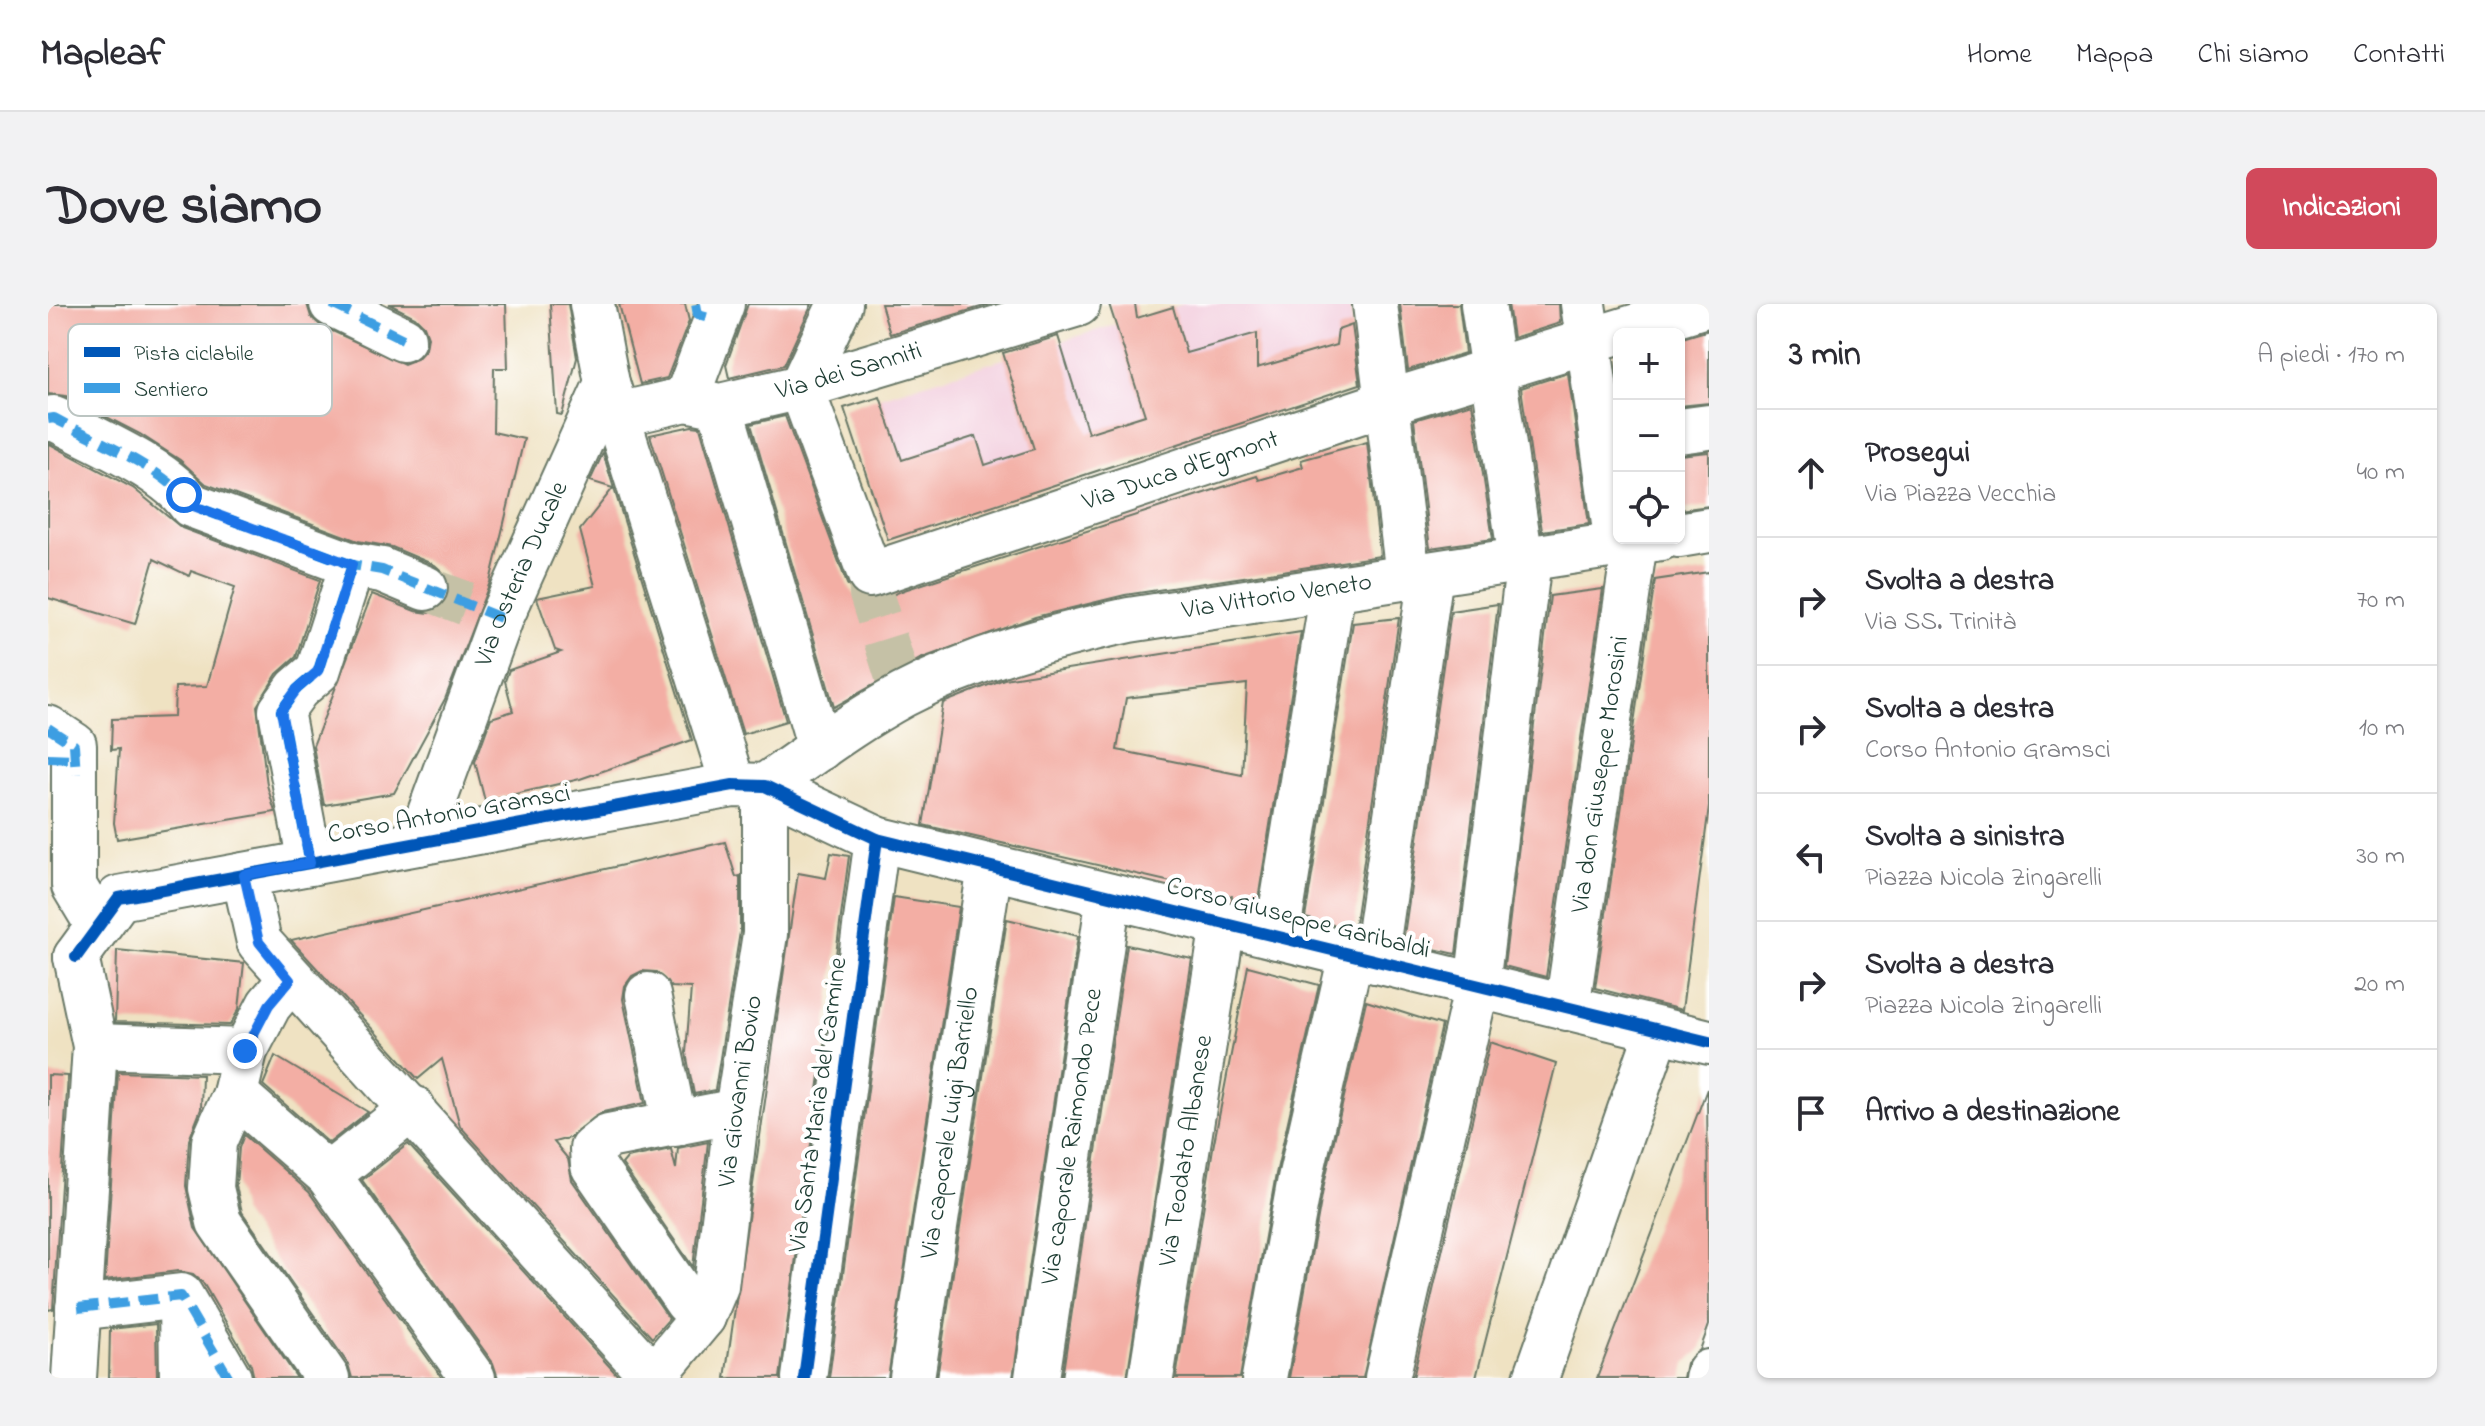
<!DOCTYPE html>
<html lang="it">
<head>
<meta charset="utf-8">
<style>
  body { margin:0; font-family:"Indie Flower",sans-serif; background:#f2f2f3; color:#2b2b33 }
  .controls { position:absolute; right:24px; top:24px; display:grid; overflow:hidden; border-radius:12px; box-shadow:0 2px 6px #0004 }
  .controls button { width:72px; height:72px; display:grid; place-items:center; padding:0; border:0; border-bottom:2px solid #e1e1e2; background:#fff; color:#2b2b33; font:40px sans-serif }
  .stop { position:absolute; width:24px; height:24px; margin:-18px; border:6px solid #1a73e8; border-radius:50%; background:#fff }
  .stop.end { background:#1a73e8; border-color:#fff; box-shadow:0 2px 8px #0008 }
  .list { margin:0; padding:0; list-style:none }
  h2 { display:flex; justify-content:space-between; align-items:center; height:104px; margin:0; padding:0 32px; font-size:34px }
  h2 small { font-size:26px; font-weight:400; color:#7c7c81 }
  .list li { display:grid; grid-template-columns:52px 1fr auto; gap:24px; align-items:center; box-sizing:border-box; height:128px; padding:0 32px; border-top:2px solid #e1e1e2 }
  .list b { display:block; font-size:30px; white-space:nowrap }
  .list p { margin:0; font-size:26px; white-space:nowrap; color:#7c7c81 }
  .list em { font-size:26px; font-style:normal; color:#7c7c81 }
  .icon { flex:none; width:44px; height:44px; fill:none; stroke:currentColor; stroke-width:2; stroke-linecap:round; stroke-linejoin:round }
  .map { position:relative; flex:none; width:1661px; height:1074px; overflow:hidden; border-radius:12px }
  header { display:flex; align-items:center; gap:48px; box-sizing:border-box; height:112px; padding:0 40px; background:#fff; border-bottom:2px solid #e1e1e2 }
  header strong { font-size:38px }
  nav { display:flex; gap:44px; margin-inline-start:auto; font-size:28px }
  .intro { display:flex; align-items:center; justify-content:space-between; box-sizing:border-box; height:192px; padding:0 48px }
  h1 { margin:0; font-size:56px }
  .button { padding:20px 36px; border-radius:12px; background:#d1495b; color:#fff; font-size:28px; font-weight:700 }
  main { display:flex; gap:48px; padding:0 48px }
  aside { flex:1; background:#fff; border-radius:12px; box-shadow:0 2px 6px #0004 }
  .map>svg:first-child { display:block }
  .built { fill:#f3cfde }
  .building { fill:#f3aea4; fill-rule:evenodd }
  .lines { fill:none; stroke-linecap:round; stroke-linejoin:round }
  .minor-tunnel { stroke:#c5c1a6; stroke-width:44; stroke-dasharray:44 22; stroke-linecap:butt }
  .minor-casing { stroke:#687766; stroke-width:48 }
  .minor { stroke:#fff; stroke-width:44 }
  .quiet { stroke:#3c9ee2; stroke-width:10; stroke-dasharray:20 10; stroke-linecap:butt }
  .cycleway-casing { stroke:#fff; stroke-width:17 }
  .cycleway { stroke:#0057b8; stroke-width:12 }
  .route { stroke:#1a73e8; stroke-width:10 }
  .labels { text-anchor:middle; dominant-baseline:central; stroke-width:8; stroke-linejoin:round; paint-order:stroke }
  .street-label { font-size:26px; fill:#1f3d34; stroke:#fff }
  .key { fill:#fff; stroke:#bcc5c2; stroke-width:2 }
  .key-label { font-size:22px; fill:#1f3d34 }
</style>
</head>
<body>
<header>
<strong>Mapleaf</strong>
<nav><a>Home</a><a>Mappa</a><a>Chi siamo</a><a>Contatti</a></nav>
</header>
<div class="intro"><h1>Dove siamo</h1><a class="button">Indicazioni</a></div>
<main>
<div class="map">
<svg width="1661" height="1074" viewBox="0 0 1661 1074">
  <rect width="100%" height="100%" fill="#fff"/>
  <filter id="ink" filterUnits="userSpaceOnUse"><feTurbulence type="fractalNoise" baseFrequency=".0125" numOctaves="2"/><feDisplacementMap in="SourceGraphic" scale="16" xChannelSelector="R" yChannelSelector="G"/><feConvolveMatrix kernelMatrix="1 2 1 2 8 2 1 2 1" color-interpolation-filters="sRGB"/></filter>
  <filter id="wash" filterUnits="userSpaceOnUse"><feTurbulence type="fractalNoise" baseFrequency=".006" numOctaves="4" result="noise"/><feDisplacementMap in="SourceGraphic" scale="32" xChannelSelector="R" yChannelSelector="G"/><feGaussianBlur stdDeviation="1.8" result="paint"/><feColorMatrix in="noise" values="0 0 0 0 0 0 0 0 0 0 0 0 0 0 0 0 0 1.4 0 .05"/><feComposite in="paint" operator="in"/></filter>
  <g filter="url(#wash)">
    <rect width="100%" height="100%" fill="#efe2c2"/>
    <polygon class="built" points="1135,0 1302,0 1310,81 840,236 796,104"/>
    <g id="blocks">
      <g class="building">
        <polygon points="0,0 259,0 263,13 273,22 356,60 369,55 378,45 380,33 376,22 367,13 341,0 458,0 460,64 446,64 445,128 476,135 442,278 397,395 346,489 276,501 265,442 324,290 367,307 381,309 393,303 400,294 402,282 397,270 387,261 344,243 310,237 158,180 132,156 92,130 18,92 0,90"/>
        <polygon points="502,0 520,0 529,54 514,111 509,110"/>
        <polygon points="571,0 637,0 641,17 619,74 592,80"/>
        <polygon points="700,0 764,0 736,61 681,74 678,61"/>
        <polygon points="833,0 943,0 842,30"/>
        <polygon points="1061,0 1087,0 1089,14 1125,3 1138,49 1209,29 1209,64 1288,41 1290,26 1304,21 1312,80 840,236 796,104 832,93 854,156 928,132 937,161 986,145 955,49 1010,32 1040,129 1097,111"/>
        <polygon points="1352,0 1411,0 1417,49 1360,66"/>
        <polygon points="1460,0 1511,0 1512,19 1465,34"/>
        <polygon points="1661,26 1661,99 1631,102 1631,35"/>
        <polygon points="1520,69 1541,220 1494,227 1473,84"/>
        <polygon points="1424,99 1445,235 1382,244 1366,116"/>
        <polygon points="737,112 799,280 815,303 856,286 1209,172 1211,176 1255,163 1253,156 1319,138 1332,252 1077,291 987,313 872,355 786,403 703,120"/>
        <polygon points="644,122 652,123 738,417 695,430 602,131"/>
        <polygon points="0,139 85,184 134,224 272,276 248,353 229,370 209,402 219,481 227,508 69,535 66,519 71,445 63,446 64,415 126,413 127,383 159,382 187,283 143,267 141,272 106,255 87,320 0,294"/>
        <polygon points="1661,148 1661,202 1631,206 1631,151"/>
        <polygon points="555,149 644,436 532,475 437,497 427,458 443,414 465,407 457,377 461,366 513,348 507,346 489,294 547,282 532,226 565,184 542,177"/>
        <polygon points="1661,268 1661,503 1634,706 1547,684 1607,276"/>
        <polygon points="1555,285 1498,673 1456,662 1502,292"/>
        <polygon points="1450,300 1408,650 1355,638 1403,307"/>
        <polygon points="1351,314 1306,626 1257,614 1305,319"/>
        <path d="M1253,328L1209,602L1184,596V592L875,521L895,399L956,375ZM1199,380L1194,471L1069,446L1078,394Z"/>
        <polygon points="677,538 688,573 692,572 692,628 667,786 646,790 638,749 643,684 623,683 608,668 594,667 584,672 577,682 575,695 597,799 555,808 521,834 506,838 520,855 524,876 621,1015 604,1034 412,822 394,755 370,775 243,636"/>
        <polygon points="783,549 801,552 732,1074 677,1074 750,569 778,574"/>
        <polygon points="846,593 911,603 840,1074 781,1074"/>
        <polygon points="959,615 1030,632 965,1074 889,1074"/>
        <polygon points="1079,641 1144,655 1079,1074 1014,1074"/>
        <polygon points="69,646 196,659 191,705 182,721 67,718"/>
        <polygon points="1200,662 1271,681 1228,870 1192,1074 1128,1074 1165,844"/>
        <polygon points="1318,697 1394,721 1315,1074 1241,1074 1276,880"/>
        <polygon points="1442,738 1508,760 1428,1074 1365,1074"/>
        <polygon points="227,752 320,808 281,839 215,781"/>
        <polygon points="70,768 154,771 153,805 141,836 138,882 147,924 249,1074 206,1074 203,1061 155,979 145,970 130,967 57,976"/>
        <polygon points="0,771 20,772 5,1005 0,1006"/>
        <polygon points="1659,785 1661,1021 1652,1046 1638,1059 1635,1074 1549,1074"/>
        <polygon points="196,831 261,888 394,1074 304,1074 300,1060 194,908 188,882 191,844"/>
        <polygon points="660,838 645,963 574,860 579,854 623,845 628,865 630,844"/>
        <polygon points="360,840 572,1074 450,1074 445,1059 314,876"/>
        <polygon points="108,1020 109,1074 61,1074 62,1025"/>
      </g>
    </g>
  </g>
  <g filter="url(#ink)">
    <use href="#blocks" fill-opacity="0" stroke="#687766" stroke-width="2"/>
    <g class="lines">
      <g class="minor-tunnel">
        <polyline points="822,271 823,290 851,379"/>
        <polyline points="377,284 435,306"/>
      </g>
      <defs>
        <g id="minor">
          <polyline points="284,0 355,35"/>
          <polyline points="544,0 559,79 685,481"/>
          <polyline points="1327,0 1360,272"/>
          <polyline points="1435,0 1473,256"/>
          <polyline points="1535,0 1569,241"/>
          <path id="s1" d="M753,83L822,271L1341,98L1661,0"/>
          <polyline points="753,83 792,0"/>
          <polyline points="638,95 674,0"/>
          <polyline points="672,102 772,444"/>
          <path id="s2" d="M570,111L638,95L672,102L753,83L1030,0"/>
          <path d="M0,115L6,114C46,136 117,164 143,201L304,261L334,266L377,284"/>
          <polyline points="1631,127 1661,123"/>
          <polyline points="1631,231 1661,226"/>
          <polyline points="0,424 26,441 26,582 50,622"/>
          <path id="s3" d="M717,482C762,451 807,417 855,391C927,353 1003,333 1081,316L1613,234"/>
          <path id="s4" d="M371,539L453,314L559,79"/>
          <polyline points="262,559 233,407 249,385 270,367 304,261"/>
          <polyline points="196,571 211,638 606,1074"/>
          <polyline points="1229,633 1285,285"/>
          <polyline points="28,653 71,594 685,481 717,482 829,535 1661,738"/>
          <polyline points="1327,657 1383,270"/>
          <polyline points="242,676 221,701 197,747 187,790 166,838 163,884 171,918 279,1074"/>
          <polyline points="600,691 627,820"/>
          <path id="s5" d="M1519,704L1587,238"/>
          <polyline points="47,742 197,747"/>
          <polyline points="187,790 280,871 425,1074"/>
          <polyline points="280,871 365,804"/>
          <polyline points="133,996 134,1074"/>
          <polyline points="30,1004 133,992 181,1074"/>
          <polyline points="655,1013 639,998 545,862 544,845 560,832 689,807"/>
          <path id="s6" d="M605,1073L655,1013L668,982L689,807L717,630V482"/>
          <polyline points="26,1074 47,742 28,653"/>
          <polyline points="756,1074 829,535"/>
          <path id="s7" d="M864,1074L942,563"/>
          <path id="s8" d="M989,1074L1061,592"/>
          <path id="s9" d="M1103,1074L1175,620"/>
          <polyline points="1216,1074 1252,875 1303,651"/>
          <polyline points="1339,1074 1429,681 1481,255"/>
          <polyline points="1488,1074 1610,726"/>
          <polyline points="1659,1074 1661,1068"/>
        </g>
      </defs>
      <use href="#minor" class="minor-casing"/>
      <use href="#minor" class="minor"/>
      <g class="quiet">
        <polyline points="284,0 355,35"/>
        <polyline points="648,0 650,11 668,16"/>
        <path d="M0,115L6,114C46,136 117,164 143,201L304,261L334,266L453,314"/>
        <polyline points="0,424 26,441 28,470"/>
        <polyline points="0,454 27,455"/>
        <polyline points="262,559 233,407 249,385 270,367 304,261"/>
        <polyline points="30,1004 133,992 181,1074"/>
      </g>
      <defs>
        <g id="cycleway">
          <polyline points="28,653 71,594 685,481 717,482 829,535 1661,738"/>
          <polyline points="756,1074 829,535"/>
        </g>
      </defs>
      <use href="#cycleway" class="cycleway-casing"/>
      <use href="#cycleway" class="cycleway"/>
    </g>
  </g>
  <g class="lines" filter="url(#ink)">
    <polyline class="route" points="136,191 143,201 304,261 270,367 249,385 233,407 262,559 196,571 211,638 242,676 221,701 197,747"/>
  </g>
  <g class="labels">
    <g class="street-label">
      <text stroke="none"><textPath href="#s2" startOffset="238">Via dei Sanniti</textPath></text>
      <text stroke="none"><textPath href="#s1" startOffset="528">Via Duca d'Egmont</textPath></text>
      <text stroke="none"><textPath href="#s4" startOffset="288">Via Osteria Ducale</textPath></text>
      <text stroke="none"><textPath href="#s3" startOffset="554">Via Vittorio Veneto</textPath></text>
      <text stroke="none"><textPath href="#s5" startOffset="236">Via don Giuseppe Morosini</textPath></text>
      <text transform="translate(401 511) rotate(-10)">Corso Antonio Gramsci</text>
      <text transform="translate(1250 615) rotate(14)">Corso Giuseppe Garibaldi</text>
      <text stroke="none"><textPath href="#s6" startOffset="308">Via Giovanni Bovio</textPath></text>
      <text transform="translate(771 801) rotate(-82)">Via Santa Maria del Carmine</text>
      <text stroke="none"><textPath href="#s7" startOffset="258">Via caporale Luigi Barriello</textPath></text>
      <text stroke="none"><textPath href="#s8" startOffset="244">Via caporale Raimondo Pece</textPath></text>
      <text stroke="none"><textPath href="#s9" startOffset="230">Via Teodato Albanese</textPath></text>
    </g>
  </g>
  <rect x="20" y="20" width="264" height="92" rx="12" class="key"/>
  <rect x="36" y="43" width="36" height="10" fill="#0057b8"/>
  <rect x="36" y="79" width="36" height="10" fill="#3c9ee2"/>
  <g class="key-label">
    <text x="86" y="56">Pista ciclabile</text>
    <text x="86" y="92">Sentiero</text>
  </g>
</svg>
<div class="controls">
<button>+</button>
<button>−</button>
<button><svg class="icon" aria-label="locate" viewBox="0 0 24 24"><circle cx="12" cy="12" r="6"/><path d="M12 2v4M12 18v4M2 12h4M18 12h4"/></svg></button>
</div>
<div class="stop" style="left:136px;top:191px"></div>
<div class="stop end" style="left:197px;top:747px"></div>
</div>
<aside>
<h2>3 min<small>A piedi · 170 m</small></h2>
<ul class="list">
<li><svg class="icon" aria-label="ahead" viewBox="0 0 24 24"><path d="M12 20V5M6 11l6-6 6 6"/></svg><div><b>Prosegui</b><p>Via Piazza Vecchia</p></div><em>40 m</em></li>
<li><svg class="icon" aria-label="right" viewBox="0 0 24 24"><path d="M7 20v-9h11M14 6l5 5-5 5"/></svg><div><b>Svolta a destra</b><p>Via SS. Trinità</p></div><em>70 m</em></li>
<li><svg class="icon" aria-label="right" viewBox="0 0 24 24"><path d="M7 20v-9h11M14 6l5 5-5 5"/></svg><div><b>Svolta a destra</b><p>Corso Antonio Gramsci</p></div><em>10 m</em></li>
<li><svg class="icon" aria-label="left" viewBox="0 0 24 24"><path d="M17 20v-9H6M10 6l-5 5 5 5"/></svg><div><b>Svolta a sinistra</b><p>Piazza Nicola Zingarelli</p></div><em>30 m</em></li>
<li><svg class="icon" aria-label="right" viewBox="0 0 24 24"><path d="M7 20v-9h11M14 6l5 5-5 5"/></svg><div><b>Svolta a destra</b><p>Piazza Nicola Zingarelli</p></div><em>20 m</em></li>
<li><svg class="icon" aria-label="arrive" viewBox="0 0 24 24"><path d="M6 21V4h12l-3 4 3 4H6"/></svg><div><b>Arrivo a destinazione</b></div></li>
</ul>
</aside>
</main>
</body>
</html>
